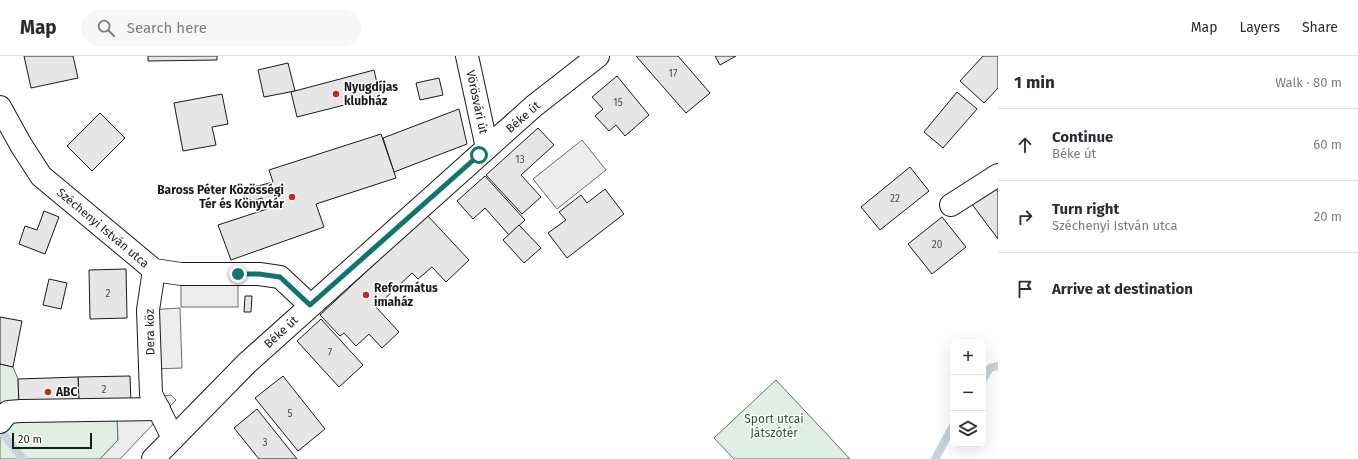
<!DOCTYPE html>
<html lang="en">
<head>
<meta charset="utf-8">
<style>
  body { margin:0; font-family:"Fira Sans",sans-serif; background:#f7f7f7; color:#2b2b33 }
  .controls { position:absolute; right:12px; bottom:12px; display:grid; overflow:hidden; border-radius:8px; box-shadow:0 4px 16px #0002 }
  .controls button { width:36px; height:36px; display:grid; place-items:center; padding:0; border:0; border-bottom:1px solid #e1e1e2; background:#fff; color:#2b2b33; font:20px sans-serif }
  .scale { position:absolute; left:12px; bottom:10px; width:80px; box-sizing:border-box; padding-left:4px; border:2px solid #1a1a1a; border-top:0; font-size:11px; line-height:14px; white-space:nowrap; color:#1a1a1a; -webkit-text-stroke:3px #fff; paint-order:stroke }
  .stop { position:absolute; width:12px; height:12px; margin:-9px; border:3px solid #0f766e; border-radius:50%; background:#fff }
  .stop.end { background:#0f766e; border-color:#fff; box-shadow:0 1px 4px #0008 }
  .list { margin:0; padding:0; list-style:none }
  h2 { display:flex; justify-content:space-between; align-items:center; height:52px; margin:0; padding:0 16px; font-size:17px }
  h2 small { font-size:13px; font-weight:400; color:#7c7c81 }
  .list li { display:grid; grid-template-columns:26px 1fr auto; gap:12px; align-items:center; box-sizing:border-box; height:72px; padding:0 16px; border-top:1px solid #e1e1e2 }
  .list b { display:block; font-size:15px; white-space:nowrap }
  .list p { margin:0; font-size:13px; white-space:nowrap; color:#7c7c81 }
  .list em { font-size:13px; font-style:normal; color:#7c7c81 }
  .icon { flex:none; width:22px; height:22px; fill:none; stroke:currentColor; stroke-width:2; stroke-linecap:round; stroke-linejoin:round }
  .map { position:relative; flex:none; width:998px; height:403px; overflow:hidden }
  header { display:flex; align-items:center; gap:24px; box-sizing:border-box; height:56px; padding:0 20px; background:#fff; border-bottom:1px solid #e1e1e2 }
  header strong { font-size:19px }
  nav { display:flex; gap:22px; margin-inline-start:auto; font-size:14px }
  .search { width:280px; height:36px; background:#f7f7f7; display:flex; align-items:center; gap:10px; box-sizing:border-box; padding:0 14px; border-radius:22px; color:#7c7c81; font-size:15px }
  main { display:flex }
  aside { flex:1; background:#fff }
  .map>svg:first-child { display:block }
  .green { fill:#e0efe3; stroke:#6a6a6a }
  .parking { fill:#ededed; stroke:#6a6a6a }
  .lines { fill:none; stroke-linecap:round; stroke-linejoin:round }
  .stream { stroke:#c6d2dc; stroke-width:8 }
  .building { fill:#e6e6e6; stroke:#1a1a1a }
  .minor-casing { stroke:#1a1a1a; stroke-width:24 }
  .major-casing { stroke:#1a1a1a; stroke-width:24 }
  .minor { stroke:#fff; stroke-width:22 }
  .major { stroke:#fff; stroke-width:22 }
  .route { stroke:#0f766e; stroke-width:5 }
  .poi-dot { fill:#c62828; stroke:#fff; stroke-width:1.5 }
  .labels { text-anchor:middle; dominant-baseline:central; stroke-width:3; stroke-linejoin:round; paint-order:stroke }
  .number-label { font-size:10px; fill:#4d4d4d }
  .poi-label { font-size:12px; font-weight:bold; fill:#1a1a1a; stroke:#fff; text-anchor:start }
  .street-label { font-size:12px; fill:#1a1a1a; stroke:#fff }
  .park-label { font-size:12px; fill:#2b5a34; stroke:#fff }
</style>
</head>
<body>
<header>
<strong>Map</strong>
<div class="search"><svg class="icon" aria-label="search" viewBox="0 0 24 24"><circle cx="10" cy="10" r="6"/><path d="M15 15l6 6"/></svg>Search here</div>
<nav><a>Map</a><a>Layers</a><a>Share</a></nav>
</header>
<main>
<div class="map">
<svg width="998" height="403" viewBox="0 0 998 403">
  <rect width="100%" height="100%" fill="#fff"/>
  <g class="green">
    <polygon points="0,308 13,311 18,323 19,350 0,358"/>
    <polygon points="776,324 850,403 734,403 714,382"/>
    <polygon points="117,359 118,384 100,403 0,403 0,372 5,365"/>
  </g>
  <g class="parking">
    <polygon points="582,84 606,114 557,153 533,123"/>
    <rect x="181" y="218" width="57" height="33"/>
    <polygon points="180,252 182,312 151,313 148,254"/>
    <polygon points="171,339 176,344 120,403 100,403 118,384 117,359 154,342"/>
  </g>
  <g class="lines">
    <g class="stream">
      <polyline points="983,323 990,312 998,310"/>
      <polyline points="0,374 23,403"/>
      <polyline points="935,403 953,370"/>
    </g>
  </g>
  <g class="building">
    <polygon points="24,0 73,0 78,22 31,32"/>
    <polygon points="148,0 217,0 217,4 148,5"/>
    <polygon points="636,0 678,0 710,37 686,57"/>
    <polygon points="715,0 736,0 720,9"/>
    <polygon points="983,0 998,0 998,32 984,47 960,25"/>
    <polygon points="288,7 295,35 264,41 258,14"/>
    <polygon points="374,14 380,40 297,61 291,36"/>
    <polygon points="617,20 649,59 625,80 616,69 609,75 595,60 603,53 592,41"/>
    <polygon points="439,22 443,39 420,44 416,27"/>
    <polygon points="957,36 977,53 943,92 924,76"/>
    <polygon points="222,38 228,68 212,71 216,89 183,95 174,47"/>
    <polygon points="459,53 467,88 394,116 383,82"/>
    <polygon points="100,57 125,82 92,115 67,90"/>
    <polygon points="538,72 554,89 521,119 541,141 522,158 486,119"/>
    <polygon points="381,78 396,122 316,148 324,171 231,204 218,169 267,153 262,142 253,145 244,140 248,130 258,130 273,126 269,114"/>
    <polygon points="910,111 929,135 880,174 861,151"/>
    <polygon points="485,120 525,164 509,179 485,152 473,163 457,145"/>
    <polygon points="994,130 998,136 998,183 971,147"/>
    <polygon points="605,133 624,158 567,202 548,177 566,164 559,156 581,139 587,147"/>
    <polygon points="44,155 59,161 45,198 19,188 25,170 37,174"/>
    <polygon points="427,159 469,204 446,226 432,211 418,223 412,217 376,251 399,276 382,292 369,278 356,290 344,277 340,280 320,259"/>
    <polygon points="942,161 966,191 932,218 908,188"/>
    <polygon points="519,169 541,192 524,207 503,184"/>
    <polygon points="126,213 127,262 90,263 89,214"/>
    <polygon points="49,223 67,227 61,253 43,249"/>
    <polygon points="245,240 252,240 251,256 244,256"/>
    <polygon points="0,261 22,265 13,311 0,308"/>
    <polygon points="321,263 363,309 339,331 297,285"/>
    <polygon points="130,320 131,347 79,348 78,321"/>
    <polygon points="283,320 325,373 298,395 255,342"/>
    <polygon points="78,321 79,348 19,350 18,323"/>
    <polygon points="257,353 297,403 259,403 234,372"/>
  </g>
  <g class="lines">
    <defs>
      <g id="minor">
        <polyline points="0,51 21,89 41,120 154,214 181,218 259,218 280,221 310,249"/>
        <polyline points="487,92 534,50 598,0"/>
        <polyline points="951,149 998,119"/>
        <polyline points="154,214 148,254 151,338 173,382"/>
        <polyline points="0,366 8,356 21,355 159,353"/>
      </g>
      <polyline id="major" points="153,403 247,307 487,92 467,0"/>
    </defs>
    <use href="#minor" class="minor-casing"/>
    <use href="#major" class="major-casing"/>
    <use href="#minor" class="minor"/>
    <use href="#major" class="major"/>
  </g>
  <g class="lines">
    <polyline class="route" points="238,218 259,218 280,221 310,249 479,99"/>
  </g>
  <g class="poi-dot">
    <circle cx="336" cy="38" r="4"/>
    <circle cx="292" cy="141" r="4"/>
    <circle cx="366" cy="239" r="4"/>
    <circle cx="48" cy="336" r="4"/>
  </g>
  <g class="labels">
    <g class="number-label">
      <text x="673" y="18">17</text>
      <text x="618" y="47">15</text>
      <text x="520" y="104">13</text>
      <text x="895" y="143">22</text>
      <text x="937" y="189">20</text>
      <text x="108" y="238">2</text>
      <text x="330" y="297">7</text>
      <text x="104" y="334">2</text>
      <text x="290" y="358">5</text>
      <text x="265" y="387">3</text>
    </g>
    <g class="poi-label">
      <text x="344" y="31">Nyugdíjas<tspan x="344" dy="14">klubház</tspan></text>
      <text x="284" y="134" text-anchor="end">Baross Péter Közösségi<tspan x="284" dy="14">Tér és Könyvtár</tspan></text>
      <text x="374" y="232">Református<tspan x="374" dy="14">imaház</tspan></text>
      <text x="56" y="336">ABC</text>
    </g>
    <g class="street-label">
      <text transform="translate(477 46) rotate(78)">Vörösvári út</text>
      <text transform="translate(523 61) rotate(-41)">Béke út</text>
      <text transform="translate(103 172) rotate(40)">Széchenyi István utca</text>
      <text transform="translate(150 276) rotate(-91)">Dera köz</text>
      <text transform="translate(281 276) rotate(-43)">Béke út</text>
    </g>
    <g class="park-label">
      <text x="774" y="363">Sport utcai<tspan x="774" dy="14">Játszótér</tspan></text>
    </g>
  </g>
</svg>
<div class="controls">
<button>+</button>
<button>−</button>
<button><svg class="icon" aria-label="layers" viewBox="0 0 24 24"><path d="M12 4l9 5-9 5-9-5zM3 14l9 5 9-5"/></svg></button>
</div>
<div class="scale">20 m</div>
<div class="stop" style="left:479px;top:99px"></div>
<div class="stop end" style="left:238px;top:218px"></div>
</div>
<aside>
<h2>1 min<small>Walk · 80 m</small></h2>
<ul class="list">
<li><svg class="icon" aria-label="ahead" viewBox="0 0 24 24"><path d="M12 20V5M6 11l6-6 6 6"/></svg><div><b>Continue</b><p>Béke út</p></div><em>60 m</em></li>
<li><svg class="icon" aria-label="right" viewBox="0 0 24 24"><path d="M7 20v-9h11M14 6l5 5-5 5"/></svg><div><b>Turn right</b><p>Széchenyi István utca</p></div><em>20 m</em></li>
<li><svg class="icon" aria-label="arrive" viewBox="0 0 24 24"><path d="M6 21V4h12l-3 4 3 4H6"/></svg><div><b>Arrive at destination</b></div></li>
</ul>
</aside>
</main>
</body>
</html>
